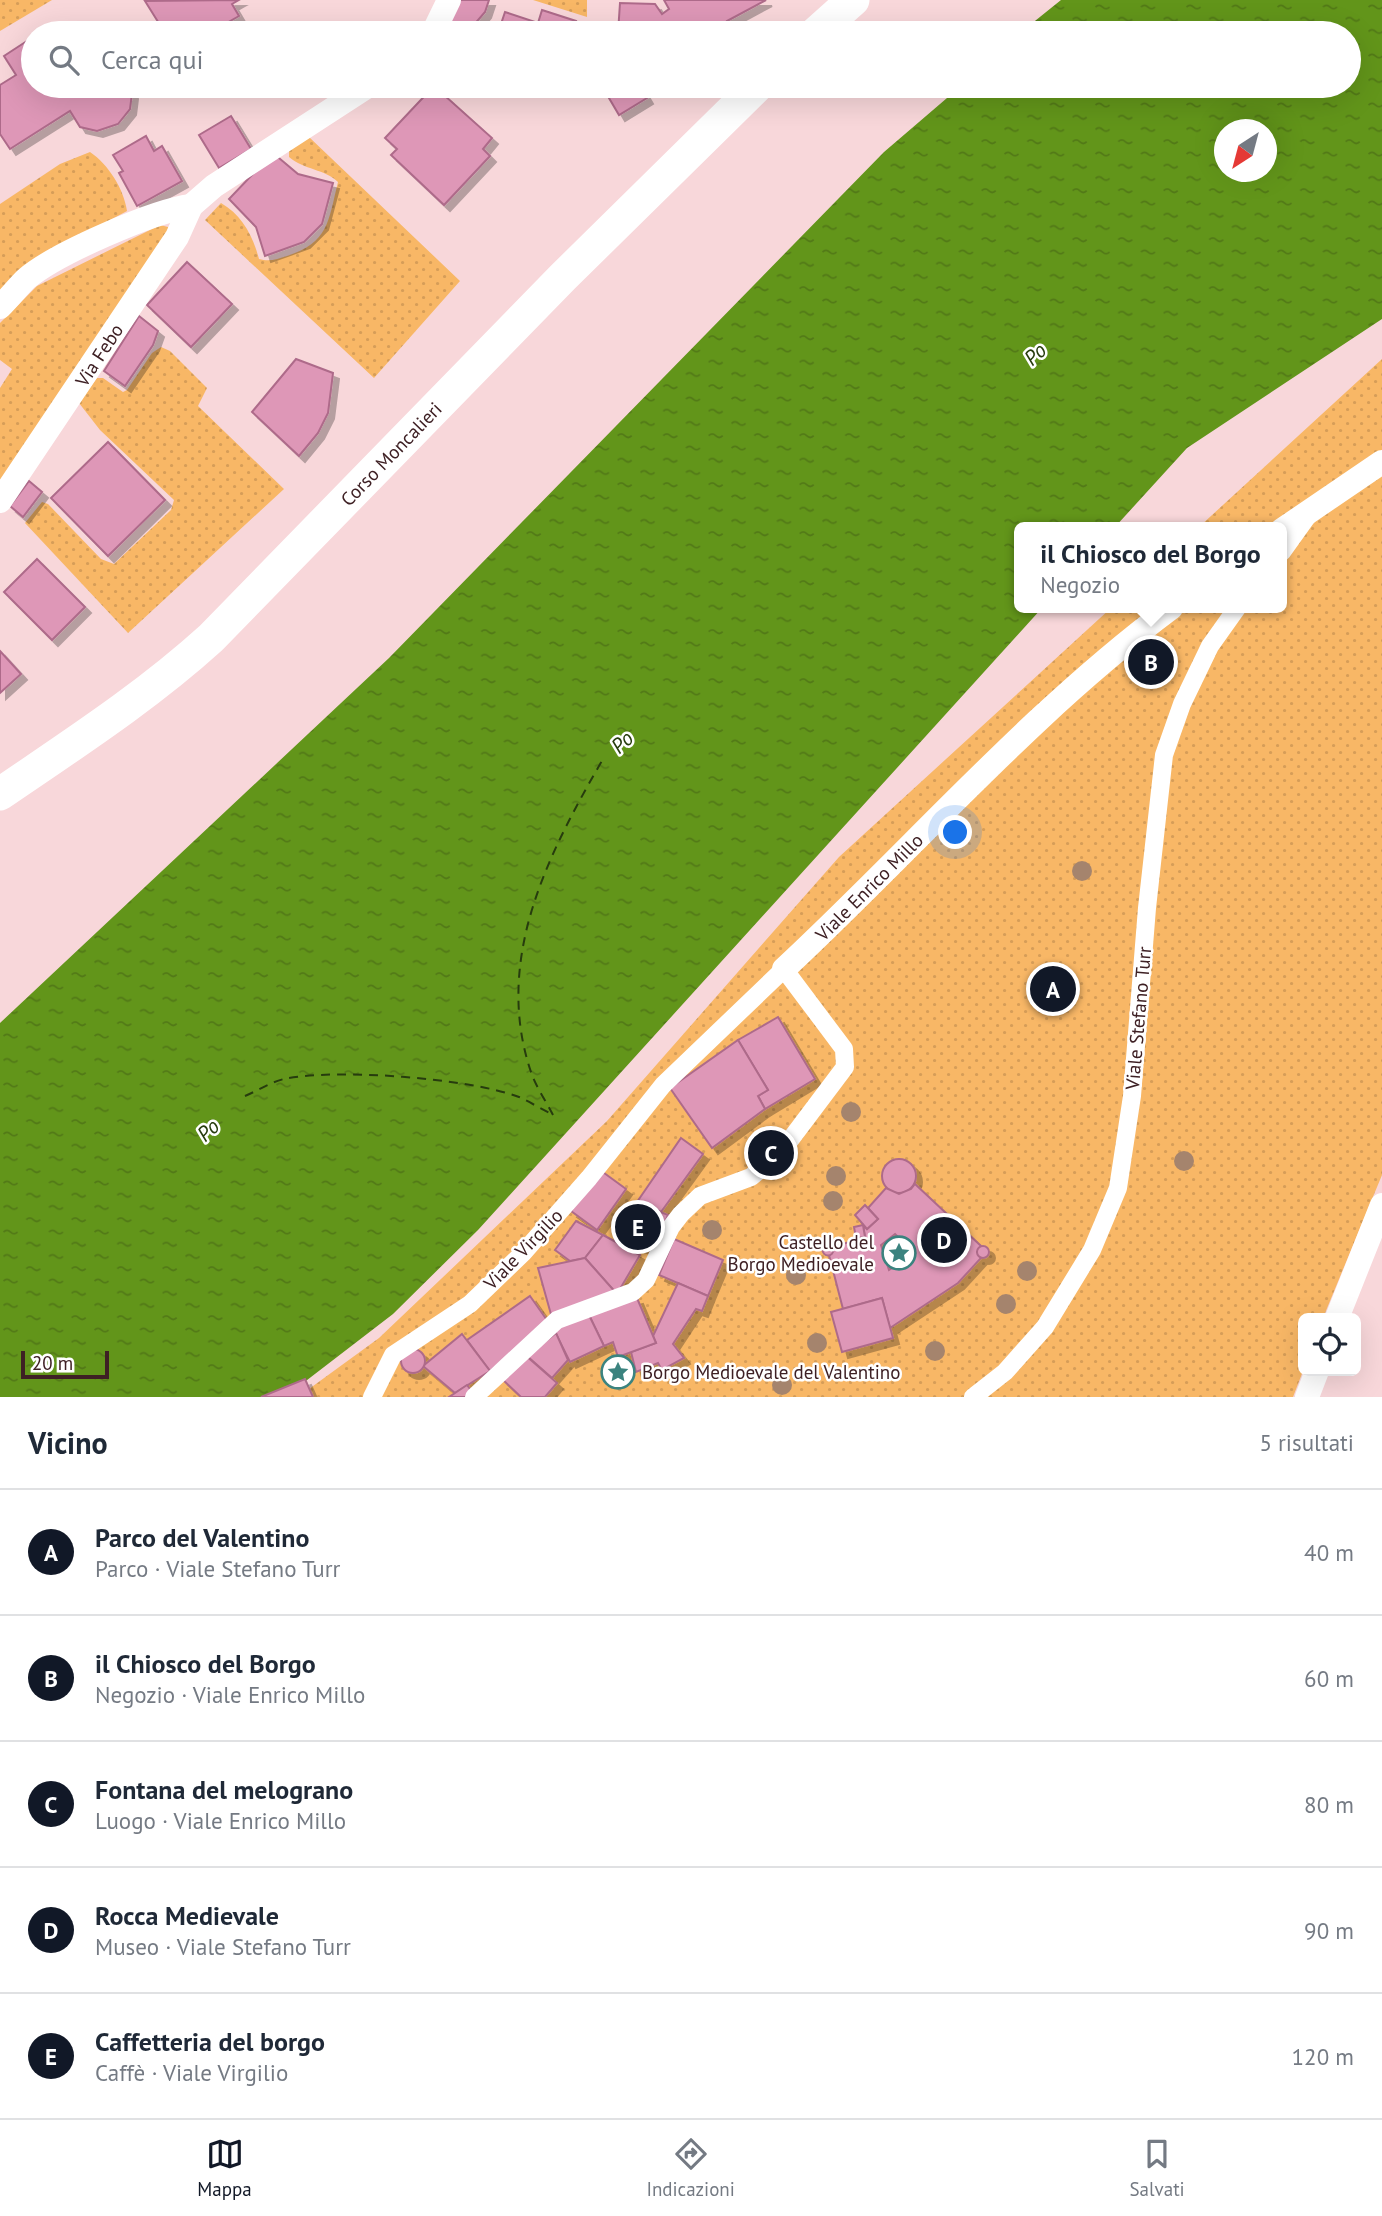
<!DOCTYPE html>
<html lang="it">
<head>
<meta charset="utf-8">
<style>
  body { margin:0; font-family:"PT Sans",sans-serif; background:#f2f2f3; color:#1f2937 }
  .controls { position:absolute; right:21px; bottom:21px; display:grid; overflow:hidden; border-radius:10px; box-shadow:0 7px 28px #0002 }
  .controls button { width:63px; height:63px; display:grid; place-items:center; padding:0; border:0; border-bottom:2px solid #e0e1e3; background:#fff; color:#1f2937; font:35px sans-serif }
  .compass { position:absolute; left:1214px; top:119px; width:63px; height:63px; border-radius:50%; background:#fff; box-shadow:0 7px 28px #0002; rotate:216deg }
  .scale { position:absolute; left:21px; bottom:18px; width:88px; box-sizing:border-box; padding-left:7px; border:4px solid #3e2024; border-top:0; font-size:19px; line-height:24px; white-space:nowrap; color:#3e2024; -webkit-text-stroke:5px #fff; paint-order:stroke }
  .you { position:absolute; left:956px; top:833px; width:24px; height:24px; margin:-18px; border:5px solid #fff; border-radius:50%; background:#1a73e8; box-shadow:0 0 0 10px #1a73e833 }
  .badge { display:grid; place-items:center; width:46px; height:46px; border-radius:50%; background:#111827; color:#fff; font-size:23px; font-weight:700 }
  .pin { position:absolute; translate:-50% -50%; border:4px solid #fff; box-shadow:0 2px 7px #0006 }
  .popup { position:absolute; left:1014px; top:522px; width:273px; height:91px; box-sizing:border-box; display:grid; place-content:center; border-radius:10px; background:#fff; filter:drop-shadow(0 2px 5px #0005); font-size:23px; white-space:nowrap; color:#747a83 }
  .popup b { font-size:26px; color:#1f2937 }
  .popup::after { content:''; position:absolute; left:50%; top:100%; margin-left:-14px; border:14px solid transparent; border-top-color:#fff }
  .list { margin:0; padding:0; list-style:none }
  h2 { display:flex; justify-content:space-between; align-items:center; height:91px; margin:0; padding:0 28px; font-size:30px }
  h2 small { font-size:23px; font-weight:400; color:#747a83 }
  .list li { display:grid; grid-template-columns:46px 1fr auto; gap:21px; align-items:center; box-sizing:border-box; height:126px; padding:0 28px; border-top:2px solid #e0e1e3 }
  .list b { display:block; font-size:26px; white-space:nowrap }
  .list p { margin:0; font-size:23px; white-space:nowrap; color:#747a83 }
  .list em { font-size:23px; font-style:normal; color:#747a83 }
  .icon { flex:none; width:38px; height:38px; fill:none; stroke:currentColor; stroke-width:2; stroke-linecap:round; stroke-linejoin:round }
  .map { position:relative; flex:none; width:1382px; height:1397px; overflow:hidden }
  .search { position:absolute; background:#fff; box-shadow:0 7px 28px #0002; left:21px; right:21px; top:21px; height:77px; display:flex; align-items:center; gap:18px; box-sizing:border-box; padding:0 24px; border-radius:38px; color:#747a83; font-size:26px }
  .sheet { height:721px; background:#fff }
  nav { display:flex; justify-content:space-around; align-items:center; box-sizing:border-box; height:98px; border-top:2px solid #e0e1e3; background:#fff; font-size:19px; color:#747a83 }
  nav a { display:grid; justify-items:center; gap:4px }
  nav .on { color:#111827 }
  .map>svg:first-child { display:block }
  .green { fill:url(#green-dots) }
  .water { fill:url(#water-ripples); fill-rule:evenodd }
  .lines { fill:none; stroke-linecap:round; stroke-linejoin:round }
  .ferry { stroke:#273c0e; stroke-width:2; stroke-dasharray:9 7; stroke-linecap:butt }
  .building { fill:#de97b7; stroke:#ae6b8a; stroke-width:2; fill-rule:evenodd; filter:url(#shadow) }
  .pedestrian { stroke:#fff; stroke-width:18 }
  .minor { stroke:#fff; stroke-width:24 }
  .secondary { stroke:#fff; stroke-width:33 }
  .tree { fill:#a5846d }
  .labels { text-anchor:middle; dominant-baseline:central; stroke-width:5; stroke-linejoin:round; paint-order:stroke }
  .street-label { font-size:19px; fill:#3e2024; stroke:#fff }
  .poi-label { font-size:19px; fill:#3e2024; stroke:#fff; text-anchor:end }
  .water-label { font-size:21px; font-style:italic; fill:#273c0e; stroke:#fff }
</style>
</head>
<body>
<div class="map">
<svg width="1382" height="1397" viewBox="0 0 1382 1397">
  <defs>
    <pattern id="green-dots" width="8" height="8" patternUnits="userSpaceOnUse" patternTransform="scale(1.75)"><rect width="8" height="8" fill="#f8b766"/><path d="M2 2h.1M6 6h.1" fill="none" stroke="#d69d58" stroke-width="1.8" stroke-linecap="round"/></pattern>
    <pattern id="water-ripples" width="26" height="14" patternUnits="userSpaceOnUse" patternTransform="scale(1.75)"><rect width="26" height="14" fill="#62951a"/><path d="M2 4q2-2 4 0t4 0M15 11q2-2 4 0t4 0" fill="none" stroke="#527917"/></pattern>
    <filter id="shadow"><feDropShadow dx="6" dy="6" stdDeviation="0" flood-color="#0004"/></filter>
  </defs>
  <rect width="100%" height="100%" fill="#f8d7da"/>
  <g class="green">
    <polygon points="0,0 52,0 0,31"/>
    <polygon points="533,0 587,0 587,17"/>
    <path d="M309,137L460,281L374,378L205,220L221,203C242,215 253,236 259,259C270,262 277,259 287,256C329,242 328,222 338,182C325,169 304,170 289,157V149Z"/>
    <path d="M90,152C108,164 124,189 127,211L34,261L0,292V204L60,164Z"/>
    <polygon points="160,225 168,227 168,235 0,481 0,388 12,369 0,360 0,323 37,286"/>
    <polygon points="161,347 170,351 207,388 198,406 284,489 128,633 25,523 42,502 48,504 101,559 114,564 171,510 174,500 100,430 79,403 97,378 103,378 123,392 127,390 152,353"/>
    <polygon points="1382,359 1382,1175 1323,1318 1303,1318 1303,1371 1293,1397 298,1397 379,1338 607,1121 839,857 1111,608 1282,608 1282,527 1199,527"/>
  </g>
  <path class="water" d="M1061,0H1382V319L1187,448L1115,527H1020V608H1042L478,1230L393,1314L285,1397H0V1023L389,658L884,152L961,86H1349V33H1020ZM1224,130H1266V172H1224Z"/>
  <g class="lines">
    <g class="ferry">
      <path d="M245,1096C257,1091 271,1082 284,1079C336,1068 469,1078 519,1097C530,1102 541,1109 552,1114"/>
      <path d="M553,1115C546,1101 536,1087 531,1072C493,960 548,854 603,759"/>
    </g>
  </g>
  <g class="building">
    <polygon points="239,0 232,4 239,16 209,33 165,33 145,1"/>
    <polygon points="457,0 489,0 485,12 467,33 442,33"/>
    <polygon points="664,0 766,0 727,21 733,33 618,33 620,3 655,4 662,14 669,9"/>
    <polygon points="542,10 576,21 572,33 498,33 505,12 538,23"/>
    <polygon points="33,37 33,86 128,86 132,93 130,109 118,124 97,131 80,127 70,111 10,149 0,134 0,85 16,75 4,56"/>
    <polygon points="434,86 492,138 483,149 490,156 444,205 391,155 397,149 385,138"/>
    <polygon points="629,86 640,86 647,98 619,115 609,98"/>
    <polygon points="231,116 251,149 219,168 199,135"/>
    <polygon points="146,136 154,151 162,146 182,181 137,206 119,173 123,171 113,155"/>
    <polygon points="273,153 298,174 333,183 322,224 304,242 265,256 256,227 229,199"/>
    <polygon points="187,262 232,304 191,347 147,305"/>
    <polygon points="139,316 158,331 153,345 125,386 104,371"/>
    <polygon points="296,359 333,373 328,413 318,433 299,456 252,412"/>
    <polygon points="108,442 165,500 108,556 51,498"/>
    <polygon points="29,481 42,492 23,517 10,506"/>
    <polygon points="37,559 85,607 52,640 4,592"/>
    <polygon points="1158,650 1164,661 1159,672 1145,673 1139,663 1144,652"/>
    <polygon points="0,651 21,674 0,693"/>
    <polygon points="778,1017 815,1079 765,1109 758,1096 768,1090 738,1040"/>
    <polygon points="738,1040 768,1090 758,1096 765,1109 712,1148 670,1088"/>
    <polygon points="681,1138 703,1154 661,1212 637,1202"/>
    <circle cx="899" cy="1176" r="17"/>
    <polygon points="600,1170 626,1189 597,1230 571,1211"/>
    <path d="M915,1184L981,1246L977,1252L981,1258L958,1283L890,1328L882,1298L843,1309L829,1255L833,1247L865,1237L863,1225L867,1229L878,1219L868,1208L886,1188L899,1194L911,1189ZM895,1234L915,1253L889,1270L881,1245Z"/>
    <polygon points="637,1202 668,1215 653,1252 622,1239"/>
    <polygon points="865,1205 878,1219 867,1229 855,1215"/>
    <polygon points="576,1221 603,1235 585,1258 570,1261 555,1250"/>
    <polygon points="863,1225 865,1237 856,1238 854,1227"/>
    <polygon points="603,1235 640,1255 617,1294 585,1258"/>
    <polygon points="674,1239 723,1260 708,1296 659,1275"/>
    <circle cx="828" cy="1250" r="5.5"/>
    <circle cx="983" cy="1252" r="6"/>
    <polygon points="585,1258 617,1294 552,1318 538,1268"/>
    <polygon points="678,1283 708,1296 702,1311 696,1309 673,1344 684,1358 662,1370 658,1363 636,1372 631,1352 656,1343 653,1336"/>
    <polygon points="530,1296 549,1323 490,1371 467,1340"/>
    <polygon points="637,1298 656,1343 618,1357 613,1342 604,1346 587,1311"/>
    <polygon points="882,1298 893,1338 842,1352 831,1312"/>
    <polygon points="587,1311 604,1346 570,1362 553,1328"/>
    <polygon points="556,1333 568,1360 552,1378 527,1356"/>
    <polygon points="462,1334 490,1371 455,1393 423,1366"/>
    <circle cx="413" cy="1361" r="12"/>
    <polygon points="524,1354 557,1383 545,1397 521,1397 502,1379"/>
    <polygon points="305,1379 313,1397 261,1397"/>
    <polygon points="467,1385 476,1397 449,1397"/>
  </g>
  <g class="lines">
    <g class="pedestrian">
      <polyline points="1282,552 1307,517"/>
      <polyline points="372,1397 393,1355 470,1304 523,1253 589,1178 663,1085 784,969 844,1049 845,1067 781,1152 751,1177 700,1196 681,1214 671,1227 646,1280 633,1292 557,1320 474,1397"/>
      <polyline points="973,1397 1005,1372 1045,1327 1092,1250 1118,1188 1132,1096 1147,908 1164,755 1182,704 1210,646 1237,608"/>
    </g>
    <g class="minor">
      <polyline points="433,33 449,0"/>
      <path d="M0,307C9,298 17,288 26,279C55,254 153,211 191,206"/>
      <polyline points="0,501 177,237 191,206 214,186 368,86"/>
      <polyline points="1282,530 1382,462"/>
      <path d="M784,969C913,849 1030,713 1171,608"/>
      <polyline points="1337,1318 1382,1205"/>
      <polyline points="1307,1397 1317,1371"/>
    </g>
    <g class="secondary">
      <polyline points="816,33 853,0"/>
      <path d="M0,794C73,744 146,697 211,638L563,277L757,86"/>
    </g>
  </g>
  <g class="tree">
    <circle cx="1082" cy="871" r="10"/>
    <circle cx="851" cy="1112" r="10"/>
    <circle cx="1184" cy="1161" r="10"/>
    <circle cx="836" cy="1176" r="10"/>
    <circle cx="833" cy="1201" r="10"/>
    <circle cx="712" cy="1230" r="10"/>
    <circle cx="1027" cy="1271" r="10"/>
    <circle cx="796" cy="1275" r="10"/>
    <circle cx="1006" cy="1304" r="10"/>
    <circle cx="817" cy="1343" r="10"/>
    <circle cx="935" cy="1351" r="10"/>
    <circle cx="782" cy="1385" r="10"/>
  </g>
  <defs>
    <symbol id="sight-ring" viewBox="-11 -11 22 22"><circle r="9.5" fill="#fff" stroke="#3b837f" stroke-width="1.5"/><path d="M0-6L1.8-2.2L6-1.7L2.9 1.2L3.7 5.4L0 3.3L-3.7 5.4L-2.9 1.2L-6-1.7L-1.8-2.2Z" fill="#3b837f"/></symbol>
  </defs>
  <g fill-rule="evenodd">
    <use href="#sight-ring" x="880" y="1234" width="38" height="38"/>
    <use href="#sight-ring" x="599" y="1353" width="38" height="38"/>
  </g>
  <g class="labels">
    <g class="street-label">
      <text transform="translate(99 355) rotate(-57)">Via Febo</text>
      <text transform="translate(391 454) rotate(-46)">Corso Moncalieri</text>
      <text transform="translate(869 887) rotate(-45)">Viale Enrico Millo</text>
      <text transform="translate(1138 1018) rotate(-85)">Viale Stefano Turr</text>
      <text transform="translate(523 1249) rotate(-46)">Viale Virgilio</text>
    </g>
    <g class="poi-label">
      <text x="874" y="1242">Castello del<tspan x="874" dy="22">Borgo Medioevale</tspan></text>
      <text x="642" y="1372" text-anchor="start">Borgo Medioevale del Valentino</text>
    </g>
    <g class="water-label">
      <text transform="translate(1035 354) rotate(-43)">Po</text>
      <text transform="translate(622 742) rotate(-43)">Po</text>
      <text transform="translate(208 1130) rotate(-43)">Po</text>
    </g>
  </g>
</svg>
<div class="controls">
<button><svg class="icon" aria-label="locate" viewBox="0 0 24 24"><circle cx="12" cy="12" r="6"/><path d="M12 2v4M12 18v4M2 12h4M18 12h4"/></svg></button>
</div>
<svg class="compass" viewBox="-18 -18 36 36"><path d="M0-13l5 13h-10z" fill="#e53935"/><path d="M0 13l5-13h-10z" fill="#747a83"/></svg>
<div class="scale">20 m</div>
<div class="you"></div>
<div class="pin badge" style="left:1053px;top:989px">A</div>
<div class="pin badge" style="left:1151px;top:662px">B</div>
<div class="popup"><b>il Chiosco del Borgo</b>Negozio</div>
<div class="pin badge" style="left:771px;top:1153px">C</div>
<div class="pin badge" style="left:944px;top:1240px">D</div>
<div class="pin badge" style="left:638px;top:1227px">E</div>
<div class="search"><svg class="icon" aria-label="search" viewBox="0 0 24 24"><circle cx="10" cy="10" r="6"/><path d="M15 15l6 6"/></svg>Cerca qui</div>
</div>
<section class="sheet">
<h2>Vicino<small>5 risultati</small></h2>
<ul class="list">
<li><span class="badge">A</span><div><b>Parco del Valentino</b><p>Parco · Viale Stefano Turr</p></div><em>40 m</em></li>
<li><span class="badge">B</span><div><b>il Chiosco del Borgo</b><p>Negozio · Viale Enrico Millo</p></div><em>60 m</em></li>
<li><span class="badge">C</span><div><b>Fontana del melograno</b><p>Luogo · Viale Enrico Millo</p></div><em>80 m</em></li>
<li><span class="badge">D</span><div><b>Rocca Medievale</b><p>Museo · Viale Stefano Turr</p></div><em>90 m</em></li>
<li><span class="badge">E</span><div><b>Caffetteria del borgo</b><p>Caffè · Viale Virgilio</p></div><em>120 m</em></li>
</ul>
</section>
<nav>
<a class="on"><svg class="icon" aria-label="map" viewBox="0 0 24 24"><path d="M3 6l6-2 6 2 6-2v14l-6 2-6-2-6 2zM9 4v14M15 6v14"/></svg>Mappa</a>
<a><svg class="icon" aria-label="directions" viewBox="0 0 24 24"><path d="M12 3l9 9-9 9-9-9zM9 14v-3h6M13 9l2 2-2 2"/></svg>Indicazioni</a>
<a><svg class="icon" aria-label="saved" viewBox="0 0 24 24"><path d="M7 4h10v16l-5-4-5 4z"/></svg>Salvati</a>
</nav>
</body>
</html>
